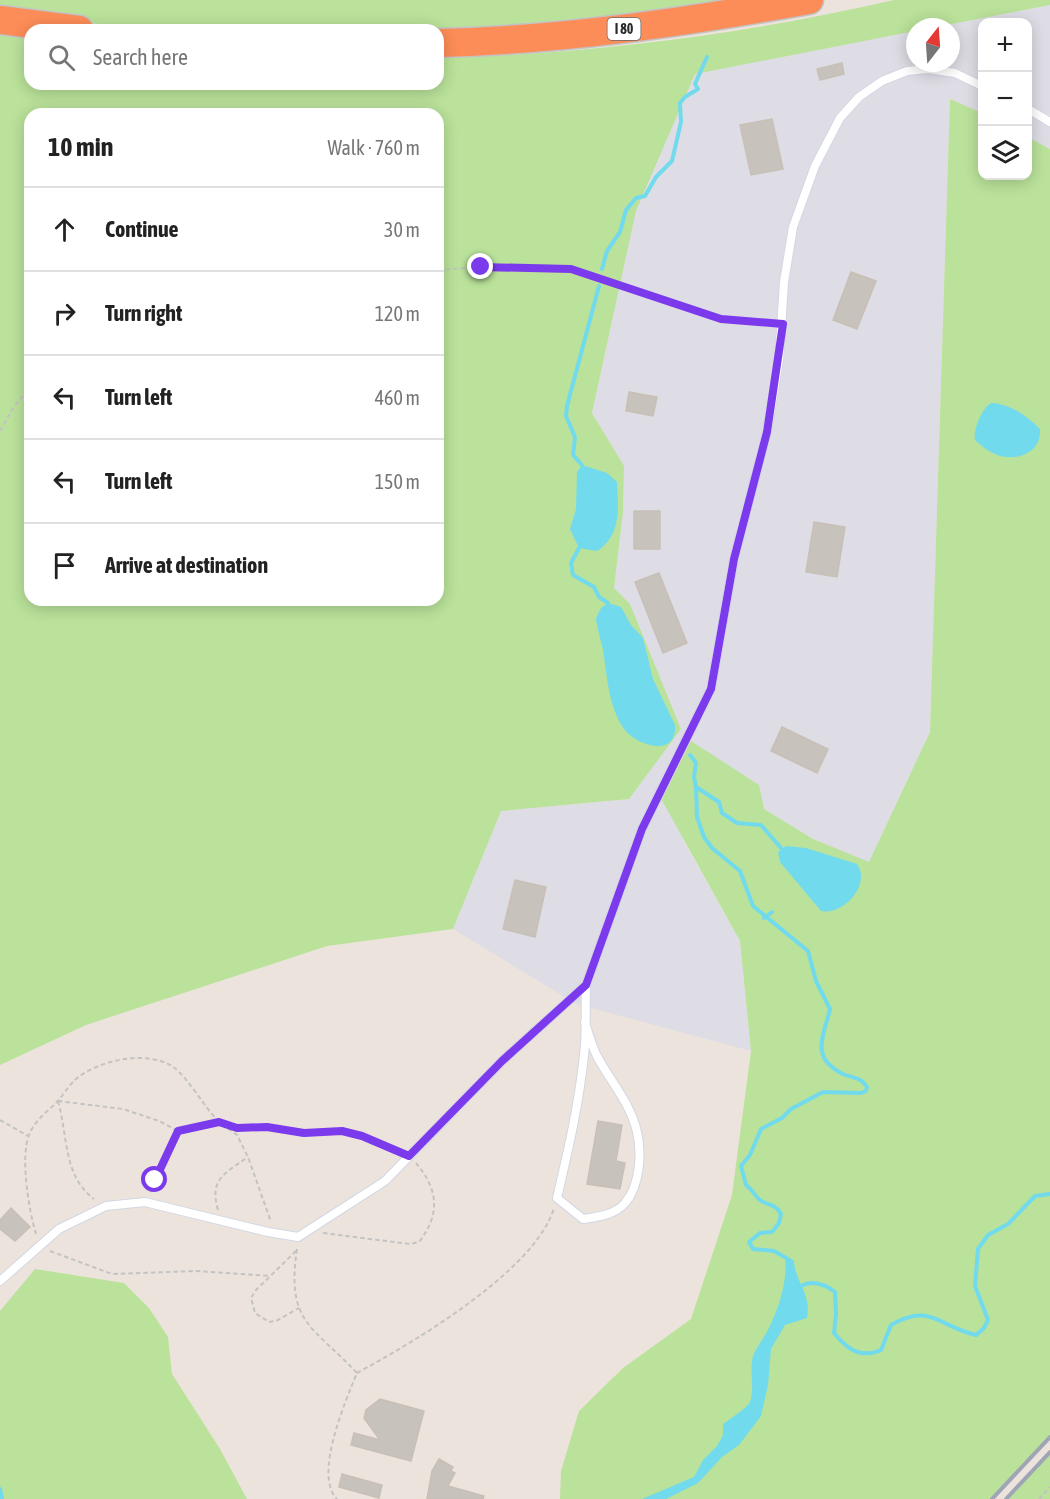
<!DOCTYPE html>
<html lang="en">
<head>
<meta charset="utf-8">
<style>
  body { margin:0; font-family:"Asap Condensed",sans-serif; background:#f2f2f2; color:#222 }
  .controls { position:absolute; right:18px; top:18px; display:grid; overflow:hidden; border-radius:12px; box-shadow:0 3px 15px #0003 }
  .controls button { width:54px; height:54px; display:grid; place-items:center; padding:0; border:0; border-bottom:2px solid #e0e0e0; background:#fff; color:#222; font:30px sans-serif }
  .compass { position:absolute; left:906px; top:18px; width:54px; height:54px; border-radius:50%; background:#fff; box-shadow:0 3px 15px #0003; rotate:17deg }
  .stop { position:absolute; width:18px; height:18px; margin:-14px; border:4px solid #7c3aed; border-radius:50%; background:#fff }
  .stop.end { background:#7c3aed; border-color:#fff; box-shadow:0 2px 6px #0008 }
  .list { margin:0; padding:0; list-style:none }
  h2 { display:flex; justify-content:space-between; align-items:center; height:78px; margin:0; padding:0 24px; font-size:26px }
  h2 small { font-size:20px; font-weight:400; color:#767676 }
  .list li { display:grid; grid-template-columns:39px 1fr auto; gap:18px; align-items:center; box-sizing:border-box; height:84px; padding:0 24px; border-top:2px solid #e0e0e0 }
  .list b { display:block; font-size:22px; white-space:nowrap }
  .list em { font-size:20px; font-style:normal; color:#767676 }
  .icon { flex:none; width:33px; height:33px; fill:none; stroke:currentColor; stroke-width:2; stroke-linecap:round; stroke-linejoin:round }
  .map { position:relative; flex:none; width:1050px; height:1499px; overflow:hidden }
  .search { position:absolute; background:#fff; box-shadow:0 3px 15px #0003; left:24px; top:24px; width:420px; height:66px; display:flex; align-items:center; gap:15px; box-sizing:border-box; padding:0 21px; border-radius:18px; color:#767676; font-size:22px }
  .panel { position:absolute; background:#fff; box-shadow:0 3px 15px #0003; left:24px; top:108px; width:420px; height:498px; border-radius:18px }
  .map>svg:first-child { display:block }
  .industrial { fill:#dedde5 }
  .green { fill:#bae29a; fill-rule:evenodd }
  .water { fill:#71daed }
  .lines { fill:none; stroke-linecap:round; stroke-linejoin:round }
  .stream { stroke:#71daed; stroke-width:4 }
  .building { fill:#c7c2bb; stroke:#c8bfb6; stroke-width:1.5 }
  .service-casing { stroke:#d2d7e3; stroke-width:10 }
  .motorway-casing { stroke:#c3c3c3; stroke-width:31 }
  .path { stroke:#c3c3c3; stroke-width:2; stroke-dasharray:4.5 3; stroke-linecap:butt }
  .service { stroke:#fff; stroke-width:8 }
  .motorway { stroke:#fc8d58; stroke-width:28 }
  .rail { stroke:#9fa5b4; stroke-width:4 }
  .route { stroke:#7c3aed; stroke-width:8 }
  .labels { text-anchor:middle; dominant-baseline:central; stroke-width:4.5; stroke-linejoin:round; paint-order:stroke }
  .shield { fill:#fff; stroke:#6a6a6a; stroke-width:1.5 }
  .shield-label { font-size:14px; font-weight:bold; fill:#2a2a2a }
</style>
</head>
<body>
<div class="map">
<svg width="1050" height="1499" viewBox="0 0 1050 1499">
  <rect width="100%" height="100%" fill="#ece4dc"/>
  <polygon class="industrial" points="1050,5 1050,149 1028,137 1028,22 982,22 982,113 950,99 930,732 869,863 813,839 764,809 683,840 740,941 751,1051 576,1004 453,929 501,811 629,799 681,729 630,604 614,589 623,512 624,466 592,413 636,211 695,73 915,31 915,63 951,63 951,27 936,27"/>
  <g class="green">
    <polygon points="0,0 749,0 553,27 438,30 205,30 98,24 0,12"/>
    <path d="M894,0H1050V5L936,27H915V31L695,74L636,211L592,413L624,466L623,512L614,588L630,604L681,729L629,799L501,811L453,929L327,946L86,1025L0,1065V35L30,39V84H438V58C590,54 746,34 894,0ZM30,114H438V600H30Z"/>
    <polygon points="950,99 982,113 982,176 1028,176 1028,137 1050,149 1050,1437 992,1499 560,1499 561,1471 579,1411 623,1368 691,1319 732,1195 751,1051 740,941 659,795 688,739 759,785 764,809 813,839 869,862 930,732"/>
    <polygon points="35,1269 124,1283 149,1308 168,1337 172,1374 220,1449 247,1499 0,1499 0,1311"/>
    <polygon points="1050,1452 1050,1499 1006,1499"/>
  </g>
  <g class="water">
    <path d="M991,403C1011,404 1027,416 1040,429C1042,453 1015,463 995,454C987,451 981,445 975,440C973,430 982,408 991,403Z"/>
    <path d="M582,465L607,473L617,482C618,508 622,535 597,551L579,548L570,529L576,509L577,472Z"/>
    <path d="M608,603L621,607L631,625L643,638L653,679L675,725C678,759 634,746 622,726C608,703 607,675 603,650C601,639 597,629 596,618L601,608Z"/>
    <path d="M786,846L806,848L857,864C872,885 842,916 821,911L780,862L778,852Z"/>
    <path d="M785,1257L794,1260C794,1281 812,1293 807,1318L785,1325L771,1349L768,1385L761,1416L739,1445L722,1457L698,1483L666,1499H642L694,1477L703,1460L717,1446L723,1435V1424C729,1420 748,1407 750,1402C755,1387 749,1371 753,1356C757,1346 764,1338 769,1328C779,1307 788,1280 785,1257Z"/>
  </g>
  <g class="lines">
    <g class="stream">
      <polyline points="602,269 607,251 620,232 626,210 636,198 645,196 656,177 672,161 681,122 680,103 685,97 698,89 695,84 707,57"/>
      <polyline points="582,465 573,455 575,437 566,416 567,406 599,286"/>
      <polyline points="579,548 571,563 573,575 594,587 599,597 608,603"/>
      <polyline points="690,755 696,763 694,777 696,787 719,802 722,813 737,823 761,825 781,848"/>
      <path d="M696,787L697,817L704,837L712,848L740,871L753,906L808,951L816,981L830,1009C824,1036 809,1057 843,1074C852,1078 861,1077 867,1087L866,1091L861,1093L823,1092L791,1109L782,1118L761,1129L750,1155L741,1166L746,1185C752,1189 755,1196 760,1200C768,1206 775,1203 781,1214L779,1223L772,1232L760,1233L749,1242L753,1249L774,1251L788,1259"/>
      <polyline points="764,918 772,912"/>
      <path d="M801,1286C812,1280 825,1284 835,1292L836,1314L834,1333C847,1349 860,1359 881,1350L891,1325C931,1302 939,1327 976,1335L984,1328L988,1320L975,1286L978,1249L988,1235L1008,1224L1035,1196L1050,1194"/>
      <polyline points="0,1489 2,1499"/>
    </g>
  </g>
  <g class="building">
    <polygon points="842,63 844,74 820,80 817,69"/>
    <polygon points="772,119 783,169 751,175 740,125"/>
    <polygon points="851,272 876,281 857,329 833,320"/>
    <polygon points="629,392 657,397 653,416 626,411"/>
    <rect x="634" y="511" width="26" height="38"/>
    <polygon points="814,522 845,527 837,577 806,572"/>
    <polygon points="659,573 687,643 663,653 635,582"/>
    <polygon points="782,727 828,749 817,773 771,751"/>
    <polygon points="515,880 546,887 535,937 503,929"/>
    <polygon points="598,1121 622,1125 616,1161 625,1163 620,1189 587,1184"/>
    <polygon points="11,1208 30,1227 15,1241 0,1229 0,1220"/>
    <polygon points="380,1399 424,1411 411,1461 351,1445 354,1433 380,1440 364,1418 366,1410"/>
    <polygon points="439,1459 453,1467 451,1471 455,1473 448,1486 484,1496 483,1499 427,1499 432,1471"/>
    <polygon points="342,1474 382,1485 379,1498 339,1487"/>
  </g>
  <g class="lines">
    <defs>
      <g id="service">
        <polyline points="1028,109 1050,122"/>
        <path d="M585,1023C589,1035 592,1047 598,1058C611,1082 631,1104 637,1132C642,1153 640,1186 625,1203C615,1215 597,1217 583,1219L557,1198C568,1151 579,1104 584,1055C587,1032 585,1008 586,985"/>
        <polyline points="0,1281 59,1229 106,1206 145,1202 268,1232 298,1237 385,1181 502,1061 586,985 642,829 711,689 734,559 767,432 779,360 784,282 793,227 815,166 840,118 859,97 882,81 907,71 928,69 955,73 982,86"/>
      </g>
      <g id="motorway">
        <polyline points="0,20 79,30"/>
        <path d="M438,43C563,40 686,22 809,0"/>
      </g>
    </defs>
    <use href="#service" class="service-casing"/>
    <use href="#motorway" class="motorway-casing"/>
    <g class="path">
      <polyline points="438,270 481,267 571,269 721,319 771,323"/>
      <polyline points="0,431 13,408 30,387"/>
      <polyline points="58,1101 123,1109 159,1121 178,1131"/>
      <path d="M58,1101C68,1136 63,1176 94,1199"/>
      <polyline points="0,1120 28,1136"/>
      <polyline points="229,1127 267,1127 304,1133 342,1131 362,1136 399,1152"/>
      <polyline points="150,1192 178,1131 219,1122 237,1135 248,1157 271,1222"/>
      <path d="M218,1210C209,1179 225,1173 248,1157"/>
      <path d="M323,1233L410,1244L419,1242C441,1214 438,1189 416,1163"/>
      <path d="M36,1234C29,1211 20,1158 29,1135C34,1122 45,1113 55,1104C63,1096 68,1086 76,1079C99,1060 145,1050 172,1066C188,1077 204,1107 219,1122"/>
      <path d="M297,1249C286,1323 312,1325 357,1373C346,1400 313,1475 337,1499"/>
      <polyline points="50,1251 112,1274 196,1271 270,1276"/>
      <polyline points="296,1251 256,1290 251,1298 255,1313 269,1322 276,1321 299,1308"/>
      <path d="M357,1373C414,1342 535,1271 554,1208"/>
      <polyline points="1039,1499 1050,1487"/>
    </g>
    <use href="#service" class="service"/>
    <use href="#motorway" class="motorway"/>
    <g class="rail">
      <polyline points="992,1499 1050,1437"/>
      <polyline points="1006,1499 1050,1452"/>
    </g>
  </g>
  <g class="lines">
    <polyline class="route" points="155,1180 178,1131 219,1122 237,1128 267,1127 304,1133 342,1131 362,1136 409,1156 502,1061 586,985 642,829 711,689 734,559 767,432 783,324 721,319 571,269 481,267"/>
  </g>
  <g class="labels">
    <rect class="shield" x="607.5" y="18" width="33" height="22" rx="4.5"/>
    <g class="shield-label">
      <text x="624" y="29">I 80</text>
    </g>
  </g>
</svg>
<div class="controls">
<button>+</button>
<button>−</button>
<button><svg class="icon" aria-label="layers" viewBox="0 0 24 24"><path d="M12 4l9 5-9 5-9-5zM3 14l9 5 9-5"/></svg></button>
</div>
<svg class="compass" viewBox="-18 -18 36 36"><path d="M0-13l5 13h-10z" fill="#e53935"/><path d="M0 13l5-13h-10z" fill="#767676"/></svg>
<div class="stop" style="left:155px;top:1180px"></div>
<div class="stop end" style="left:481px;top:267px"></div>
<div class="search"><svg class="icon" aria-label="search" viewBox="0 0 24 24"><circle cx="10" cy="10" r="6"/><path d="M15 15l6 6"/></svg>Search here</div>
<section class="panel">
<h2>10 min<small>Walk · 760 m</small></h2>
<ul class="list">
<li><svg class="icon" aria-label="ahead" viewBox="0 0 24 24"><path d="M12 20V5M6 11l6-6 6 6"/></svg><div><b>Continue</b></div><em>30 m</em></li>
<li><svg class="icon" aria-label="right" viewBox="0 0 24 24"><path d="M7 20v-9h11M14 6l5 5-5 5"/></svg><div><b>Turn right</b></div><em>120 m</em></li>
<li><svg class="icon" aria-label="left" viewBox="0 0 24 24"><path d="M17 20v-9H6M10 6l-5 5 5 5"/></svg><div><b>Turn left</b></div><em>460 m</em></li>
<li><svg class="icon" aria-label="left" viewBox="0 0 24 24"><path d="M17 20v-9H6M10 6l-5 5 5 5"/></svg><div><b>Turn left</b></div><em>150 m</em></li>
<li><svg class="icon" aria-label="arrive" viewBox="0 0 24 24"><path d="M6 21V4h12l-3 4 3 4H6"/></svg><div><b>Arrive at destination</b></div></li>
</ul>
</section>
</div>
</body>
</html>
